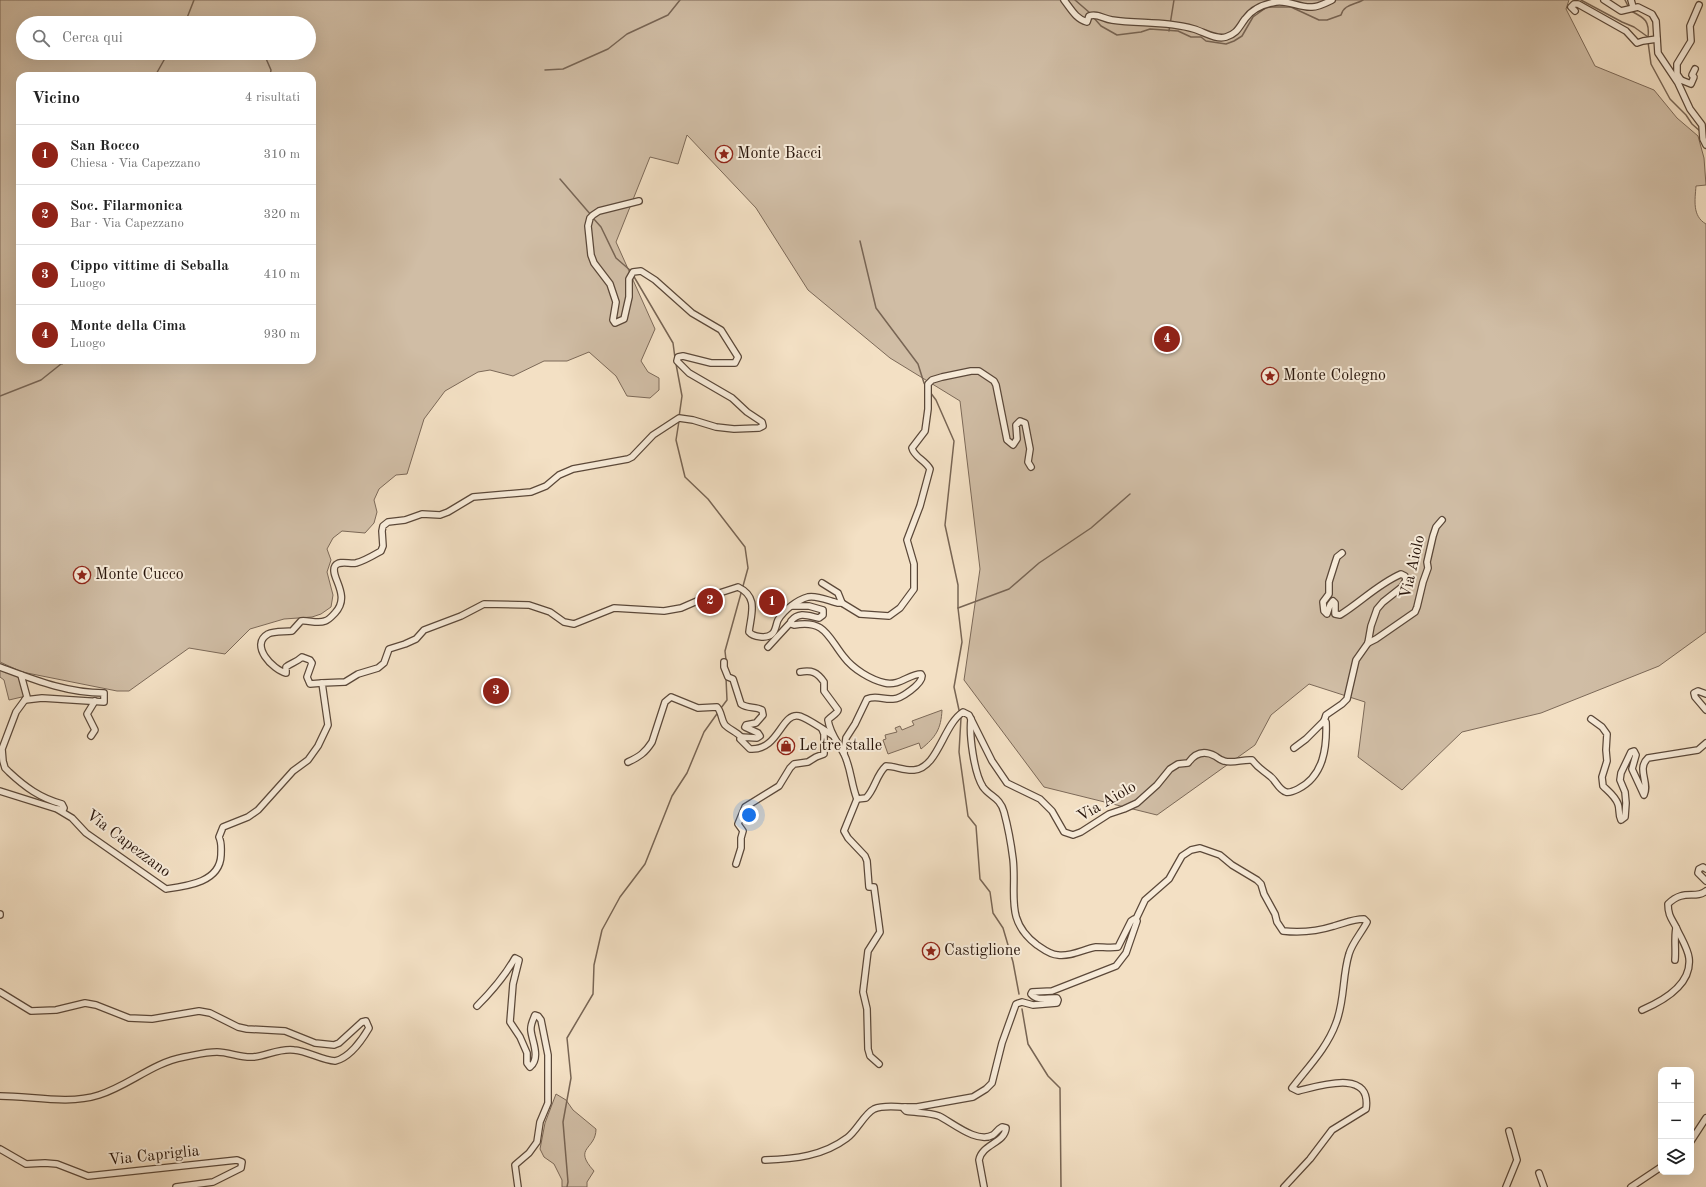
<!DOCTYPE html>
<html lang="it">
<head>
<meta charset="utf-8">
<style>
  body { margin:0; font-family:"Old Standard TT",serif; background:#f6f6f6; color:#222 }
  .controls { position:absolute; right:12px; bottom:12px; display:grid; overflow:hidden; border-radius:8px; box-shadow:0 4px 16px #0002 }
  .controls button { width:36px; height:36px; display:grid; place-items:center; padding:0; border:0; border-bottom:1px solid #e0e0e0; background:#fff; color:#222; font:20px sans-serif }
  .you { position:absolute; left:749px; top:815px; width:14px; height:14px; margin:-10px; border:3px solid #fff; border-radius:50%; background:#1a73e8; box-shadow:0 0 0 6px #1a73e833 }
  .badge { display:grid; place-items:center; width:26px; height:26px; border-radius:50%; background:#8f2418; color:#fff; font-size:13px; font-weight:700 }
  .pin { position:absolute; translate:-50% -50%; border:2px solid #fff; box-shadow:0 1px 4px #0006 }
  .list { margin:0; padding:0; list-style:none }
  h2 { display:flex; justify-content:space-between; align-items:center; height:52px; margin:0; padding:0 16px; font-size:17px }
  h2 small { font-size:13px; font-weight:400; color:#767676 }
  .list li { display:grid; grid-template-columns:26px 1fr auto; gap:12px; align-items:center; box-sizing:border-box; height:60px; padding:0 16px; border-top:1px solid #e0e0e0 }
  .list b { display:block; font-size:15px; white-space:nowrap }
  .list p { margin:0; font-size:13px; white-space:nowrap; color:#767676 }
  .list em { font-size:13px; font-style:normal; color:#767676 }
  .icon { flex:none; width:22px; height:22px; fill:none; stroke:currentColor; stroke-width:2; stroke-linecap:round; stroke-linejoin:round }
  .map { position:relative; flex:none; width:1706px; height:1187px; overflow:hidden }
  .search { position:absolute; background:#fff; box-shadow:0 4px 16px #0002; left:16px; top:16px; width:300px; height:44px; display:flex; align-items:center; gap:10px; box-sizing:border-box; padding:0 14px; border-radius:22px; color:#767676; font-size:15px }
  .panel { position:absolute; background:#fff; box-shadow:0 4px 16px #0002; left:16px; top:72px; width:300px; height:292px; border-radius:12px }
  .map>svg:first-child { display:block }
  .green { fill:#d0bda5; stroke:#7c6958; fill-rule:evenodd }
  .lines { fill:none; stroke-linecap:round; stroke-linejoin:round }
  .stream { stroke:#786554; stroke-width:1.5 }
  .minor-casing { stroke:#5b4839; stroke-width:8 }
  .minor { stroke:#f7ebd9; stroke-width:5.5 }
  .labels { text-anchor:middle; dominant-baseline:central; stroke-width:4; stroke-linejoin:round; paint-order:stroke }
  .poi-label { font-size:16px; fill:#28150b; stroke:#f7ebd9; text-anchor:start }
  .street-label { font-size:16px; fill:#28150b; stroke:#f7ebd9 }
</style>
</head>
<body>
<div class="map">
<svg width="1706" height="1187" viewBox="0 0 1706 1187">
  <rect width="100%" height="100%" fill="#f3e0c4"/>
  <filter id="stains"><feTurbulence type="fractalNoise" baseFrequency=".005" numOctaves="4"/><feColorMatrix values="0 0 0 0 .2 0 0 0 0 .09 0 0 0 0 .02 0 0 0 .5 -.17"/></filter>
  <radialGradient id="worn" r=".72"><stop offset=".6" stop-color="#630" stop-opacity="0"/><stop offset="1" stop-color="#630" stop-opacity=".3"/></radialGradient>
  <g class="green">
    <path d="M0,0H1569L1566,9L1595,66L1654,90L1677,118L1698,136L1704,158L1706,185L1696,186C1695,200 1692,216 1706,224V632L1659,666L1541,713L1462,732L1402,790L1358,757L1365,702L1309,684L1271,715L1255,745L1157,815L1044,787L964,680L980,569L960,401L890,358L808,290L756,208L687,135L678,164L650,157L616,242L655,329L641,361L648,372L659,378V390L650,398L627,396L616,376L589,352L567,361H544L513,376L490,370L478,372L445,391L424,419L407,474L396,475L379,489L374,500L377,512L374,523L365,533L342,531L333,538L327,549L331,560L327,572L333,595L331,607L321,614L312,617L284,619L250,629L225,654L189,648L129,691H117L22,672L0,662ZM23,23H309V53H23ZM20,76H312V360H20Z"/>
    <polygon points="0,668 19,675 26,696 9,700 4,680 0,677"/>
    <path d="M942,710C941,729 936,737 921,749L919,743L888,754L883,740L886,739L885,735L897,732L895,728L900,726L902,730L914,725L912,721Z"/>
    <path d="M556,1094L566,1100L573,1110L596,1129C596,1150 572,1147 594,1171L587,1182V1187H562V1180L554,1164L544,1157L540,1149L545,1123Z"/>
  </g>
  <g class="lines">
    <g class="stream">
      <polyline points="1075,0 1090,13"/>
      <polyline points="1581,0 1622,22 1634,27 1648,37"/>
      <polyline points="1625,0 1629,8"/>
      <path d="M1631,11C1645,18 1650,21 1648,38"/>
      <path d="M1094,18L1101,26L1117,35L1141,32L1150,29L1178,31L1191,37H1201L1206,41L1226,44L1234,41L1242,36L1253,17L1267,7H1291L1319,20H1327L1341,15C1344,4 1355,5 1363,0"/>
      <polyline points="185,23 194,0"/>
      <polyline points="1169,31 1174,0"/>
      <polyline points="1648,42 1651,64 1670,99 1686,115 1692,124 1701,132"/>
      <polyline points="264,54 271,70 270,76"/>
      <polyline points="545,70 563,69 608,49 627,34 668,15 680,0"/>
      <polyline points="155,76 168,53"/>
      <polyline points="560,179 591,215"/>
      <polyline points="593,218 601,227 616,258 631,271"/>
      <polyline points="860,241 876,308 918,364 924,383 926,387"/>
      <polyline points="633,275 673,343 675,358"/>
      <polyline points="62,364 63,360"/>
      <polyline points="676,364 682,396 679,417"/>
      <polyline points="930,392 936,400 954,441 945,525 958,585 958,608 962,642 954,687 959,710"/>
      <polyline points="0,396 41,380 66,360"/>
      <polyline points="679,421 676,440 685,477 708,499 745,547 748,568 725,651 726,660"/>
      <polyline points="958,608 1009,589 1039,563 1091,528 1130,494"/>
      <polyline points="721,708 727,700 726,678"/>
      <polyline points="961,718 959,752 968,816 976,826 980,879 990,892 993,913 1003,928 1013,962 1019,994"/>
      <polyline points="1022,1009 1028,1044 1048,1076 1060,1088 1061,1187"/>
      <polyline points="567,1187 568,1182 563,1122 571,1078 567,1038 593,994 594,965 602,930 620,897 645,864 672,796 687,773 704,732 719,711"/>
    </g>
    <defs>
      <g id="minor">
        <path d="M1064,0C1071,9 1076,19 1087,22L1089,16C1098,13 1103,19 1112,20C1139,24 1167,21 1194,29C1204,32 1216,40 1226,37C1237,34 1239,27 1245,19C1252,9 1264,4 1276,2C1288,0 1300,8 1312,7C1319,7 1326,3 1332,0"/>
        <polyline points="1604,0 1621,11 1638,7 1652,14 1656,21 1658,53 1678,83 1690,109 1702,125 1703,139 1706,145"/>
        <polyline points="1631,0 1633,7"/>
        <polyline points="1575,11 1571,7 1574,4 1578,4 1626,31 1637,43 1643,41 1657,39"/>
        <polyline points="1681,80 1677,74 1677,64 1691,41 1690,26 1699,5"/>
        <polyline points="1681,80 1691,84 1694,77 1692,75 1695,69"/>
        <polyline points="822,583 838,593 842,603"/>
        <path d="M792,606H809L823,610V615L819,618C809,616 799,611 791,621V624L794,625C825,619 828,637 844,657C853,669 871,680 885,683C900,686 909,674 921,674L922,676C922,684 901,699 893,699C884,700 876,695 867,699L855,724L846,738L844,753"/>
        <polyline points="1368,643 1376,639 1415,612 1417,607 1423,582 1428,568 1427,562 1433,536 1436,527 1442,520"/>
        <polyline points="768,647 791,622"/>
        <path d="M724,662V667L728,677L733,679L741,704C748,709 755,706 762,710L763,715L756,723L746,725L745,727L758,733L760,736L757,738L741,737L740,739L750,749C779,751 781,712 799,716C805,717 826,731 832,735"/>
        <path d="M0,667C35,680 67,693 104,693V702L42,698L25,700"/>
        <path d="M800,672C812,670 817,672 824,682V691L838,710C837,714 831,716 828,720C830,734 838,742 844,754C851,768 851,784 857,799L866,798C875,789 876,775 886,766C895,766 905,771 914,770C938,768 943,725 963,712L969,715L992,761L1007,783L1040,799L1052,811L1064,832L1073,835L1081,832L1109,814L1124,809L1137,803L1157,785L1170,769L1178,764L1188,763C1195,753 1204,750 1215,756C1218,758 1220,760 1224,761C1233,764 1243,759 1252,760C1259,769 1263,770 1271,777C1276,781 1279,790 1286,792C1290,793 1294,791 1298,789C1324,776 1327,747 1326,722L1324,721L1306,739L1294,748"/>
        <path d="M21,675L27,697L16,712L2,749L3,761L5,768L9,772C25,787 40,798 62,804L64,808L63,810L58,809"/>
        <path d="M322,683L310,684L307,677L312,663L310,660L302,657C297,662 291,663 286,667V673C273,670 249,645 268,634C274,631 285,632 292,631L301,621C308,620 318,624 325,621C329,620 332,616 335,613C352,595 329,576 335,566C339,560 349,564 356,563C364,561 374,555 381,551L383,546L382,531L383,526L388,522L405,520L422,514L440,515L448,512L473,497L531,492L546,486L559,475L573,469L628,459L632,457L653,435L679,418L693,420L716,427L734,429L759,428L763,426L762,422L747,412L732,398L689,373L677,361L678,357L683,356L711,363H735L738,357L721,330L692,313L655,280L641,271L633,272L629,279V297L624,319L615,323L613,320L616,302L610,284L594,263L591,255L588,226L590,218L593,215L599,211L639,201"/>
        <polyline points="1706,694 1698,691 1694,693 1695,697 1706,710"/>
        <path d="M971,719C969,735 974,773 983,787C990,797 1000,797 1004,812C1008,827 1011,843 1013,859C1017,894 1004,920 1037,945C1043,949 1050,955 1058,955C1071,957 1084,949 1096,947C1103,947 1111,948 1118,947L1131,921L1134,919H1136L1137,921L1126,953L1116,966L1052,991L1032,992L1031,994C1038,1002 1048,997 1057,998L1058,1000L1057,1003L1033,1005L1022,1002L1016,1004L1002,1043L992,1083L986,1089L973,1097L917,1107H905L904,1109L906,1111C917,1113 928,1112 939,1116C953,1123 977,1144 993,1135C996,1133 998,1129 1002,1127L1006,1128C1005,1143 982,1144 979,1160L984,1187"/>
        <path d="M1591,719L1602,727L1607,734L1606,750L1607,761L1602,777L1603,786C1608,791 1615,796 1618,804C1620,809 1618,814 1621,820L1625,817L1626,803L1625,792L1620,780L1621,773L1631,752L1634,751L1636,755L1632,769L1644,795C1650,783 1636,769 1648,758L1698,750L1706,743"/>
        <path d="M1324,721L1326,715L1342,704L1347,699L1356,660L1368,643L1371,626L1377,609L1383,602L1402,587L1406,580L1405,576L1401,574C1378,584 1361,602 1340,615L1335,614V603L1333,601L1330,605L1327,614L1324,611L1323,602L1329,594V582L1335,563L1337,557L1342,553"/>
        <polyline points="91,736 95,730 87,714 95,701"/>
        <path d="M628,762C639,757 645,753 652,742L665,702L671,697L698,708L717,707C722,712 721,720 725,725C730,730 737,732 741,737"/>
        <path d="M0,791L57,809L72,818L86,833L166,889C188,886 220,882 221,855C221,849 222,843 219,837L223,827L248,817L258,810L293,771L308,760L318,746L328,725L322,683L345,682L358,674L378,668L384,663L389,649L405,644L416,639L424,630L461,616L484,604L529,605L550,612L564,622L574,624L614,608L664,611L681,608L704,598L738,587C759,597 751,614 749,632C753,637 767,639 772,634C776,631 776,624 778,620C784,610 797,600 808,597C817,595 829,601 838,603H842L860,614L889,616L900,608L914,589V564L907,540L920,506L930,469C925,460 914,457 912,448L925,431L928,409V384L932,380L942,377L971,371H979L994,381L996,385L1007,440L1013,445L1017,439L1016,425L1020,421L1025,423L1030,449L1028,462L1031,467"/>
        <polyline points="857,799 844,831 848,838 865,856 867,861 869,887 874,887 880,932 868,951 863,992 867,1009 868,1049 870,1056 879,1064"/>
        <polyline points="736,864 741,848 741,838 743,831 738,824 745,807 779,786 790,768 794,764 808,762 816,757 824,754 824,734 822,729"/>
        <polyline points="1706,869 1703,867 1699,869 1698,873 1706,881"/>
        <polyline points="0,914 0,915"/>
        <path d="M1136,919L1145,900L1169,879L1182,856L1191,850L1200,848L1220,855L1232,865L1257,880L1261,884L1264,894L1275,914L1277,922L1283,931C1300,933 1318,931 1334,926C1345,923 1353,919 1364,919L1367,922C1362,932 1352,943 1349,954C1342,977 1345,1000 1336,1023C1327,1048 1308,1067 1292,1088L1298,1091C1319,1086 1372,1068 1366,1109L1332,1130L1310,1159L1284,1187"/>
        <path d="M1675,960C1676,949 1674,939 1676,928"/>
        <path d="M0,992L31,1011L56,1010L85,1003L96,1005L129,1018L152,1019L199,1011L210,1013L238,1027L247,1029L285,1031L315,1043L334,1045L339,1043L362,1022L366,1021L369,1028C362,1040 349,1058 335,1061C321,1060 308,1051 294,1050C279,1048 267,1056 253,1057C241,1058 229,1052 217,1052C206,1052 195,1055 184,1057C152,1063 130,1085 99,1095C68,1105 32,1096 0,1096"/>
        <path d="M477,1006C490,993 506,974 515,958L519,960L513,984L510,1022L520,1037L527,1053V1063L530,1067C541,1058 532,1041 531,1031C530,1025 533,1020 535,1015L538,1016L541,1020L548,1055V1103L540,1122L537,1142L529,1153L515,1165L518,1187"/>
        <path d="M1642,1010C1663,1001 1692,984 1689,958C1688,949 1681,938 1677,929C1672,919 1668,916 1668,904C1684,888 1695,900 1706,891"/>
        <polyline points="1691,1141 1706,1118"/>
        <polyline points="0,1149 26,1164 45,1163 57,1164 88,1176 237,1160 242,1162 241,1168 213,1182 176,1187"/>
        <path d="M765,1160C795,1159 823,1156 847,1138C857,1131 864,1114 874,1109C883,1105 895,1107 905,1107"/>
        <polyline points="1539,1173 1544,1187"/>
        <polyline points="1506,1187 1517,1160 1509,1131"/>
        <polyline points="1631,1187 1661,1167"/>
      </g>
    </defs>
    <use href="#minor" class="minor-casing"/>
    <use href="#minor" class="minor"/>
  </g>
  <defs>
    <symbol id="sight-ring" viewBox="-11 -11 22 22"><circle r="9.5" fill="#f7ebd9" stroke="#8f2418" stroke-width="1.5"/><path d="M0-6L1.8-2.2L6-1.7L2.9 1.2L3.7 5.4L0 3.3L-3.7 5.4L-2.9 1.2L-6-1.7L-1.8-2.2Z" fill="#8f2418"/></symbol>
    <symbol id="shop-ring" viewBox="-11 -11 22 22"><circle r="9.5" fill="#f7ebd9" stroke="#8f2418" stroke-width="1.5"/><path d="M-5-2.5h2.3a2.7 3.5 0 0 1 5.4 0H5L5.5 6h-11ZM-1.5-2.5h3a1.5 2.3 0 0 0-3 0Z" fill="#8f2418"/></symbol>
  </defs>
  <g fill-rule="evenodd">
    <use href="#sight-ring" x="714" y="144" width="20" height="20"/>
    <use href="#sight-ring" x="1260" y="366" width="20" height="20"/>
    <use href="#sight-ring" x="72" y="565" width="20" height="20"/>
    <use href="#shop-ring" x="776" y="736" width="20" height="20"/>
    <use href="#sight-ring" x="921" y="941" width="20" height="20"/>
  </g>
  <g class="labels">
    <g class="poi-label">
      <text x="737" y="154">Monte Bacci</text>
      <text x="1283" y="376">Monte Colegno</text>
      <text x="95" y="575">Monte Cucco</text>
      <text x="799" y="746">Le tre stalle</text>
      <text x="944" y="951">Castiglione</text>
    </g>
    <g class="street-label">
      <text transform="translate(1413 567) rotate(-77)">Via Aiolo</text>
      <text transform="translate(1107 802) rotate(-30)">Via Aiolo</text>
      <text transform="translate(128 844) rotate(37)">Via Capezzano</text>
      <text transform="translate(154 1156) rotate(-6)">Via Capriglia</text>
    </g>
  </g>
  <rect width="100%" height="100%" filter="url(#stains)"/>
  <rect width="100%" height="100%" fill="url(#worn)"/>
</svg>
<div class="controls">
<button>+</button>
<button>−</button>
<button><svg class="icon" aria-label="layers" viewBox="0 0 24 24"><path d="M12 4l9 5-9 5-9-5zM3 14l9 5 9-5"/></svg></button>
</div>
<div class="you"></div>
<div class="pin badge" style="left:772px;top:602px">1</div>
<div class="pin badge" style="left:710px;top:601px">2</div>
<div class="pin badge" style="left:496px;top:691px">3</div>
<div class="pin badge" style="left:1167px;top:339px">4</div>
<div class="search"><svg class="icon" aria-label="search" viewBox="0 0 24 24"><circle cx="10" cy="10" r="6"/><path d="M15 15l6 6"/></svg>Cerca qui</div>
<section class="panel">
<h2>Vicino<small>4 risultati</small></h2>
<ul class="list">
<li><span class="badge">1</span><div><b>San Rocco</b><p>Chiesa · Via Capezzano</p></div><em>310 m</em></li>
<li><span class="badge">2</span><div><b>Soc. Filarmonica</b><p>Bar · Via Capezzano</p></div><em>320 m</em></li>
<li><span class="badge">3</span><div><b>Cippo vittime di Seballa</b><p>Luogo</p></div><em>410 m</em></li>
<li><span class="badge">4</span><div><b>Monte della Cima</b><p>Luogo</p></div><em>930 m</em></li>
</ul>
</section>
</div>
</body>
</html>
